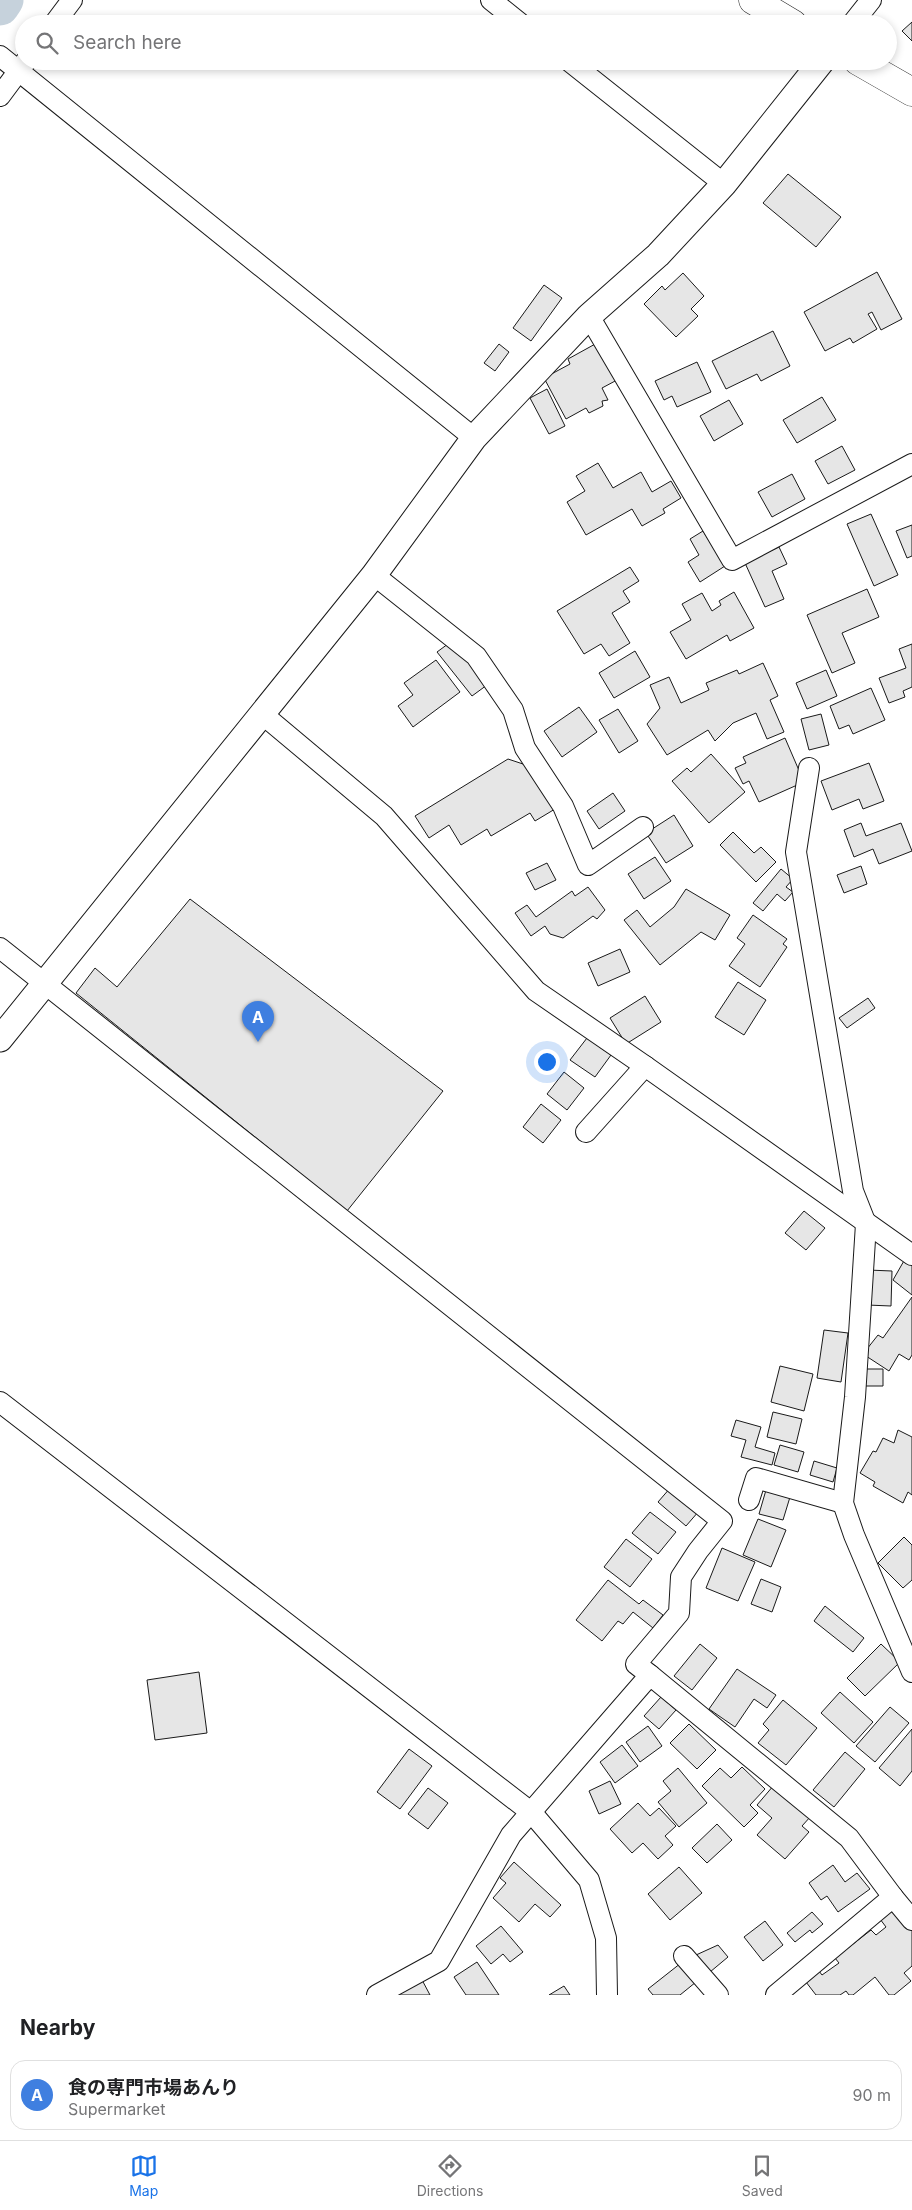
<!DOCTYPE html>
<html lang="en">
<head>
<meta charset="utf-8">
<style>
  body { margin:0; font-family:Inter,"Noto Sans JP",sans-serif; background:#f2f2f2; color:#202124 }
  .you { position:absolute; left:546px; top:1061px; width:18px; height:18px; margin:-12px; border:4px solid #fff; border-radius:50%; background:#1a73e8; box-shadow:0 0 0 8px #1a73e833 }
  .badge { display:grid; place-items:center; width:32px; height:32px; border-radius:50%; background:#1a73e8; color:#fff; font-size:16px; font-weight:700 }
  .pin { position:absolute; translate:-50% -41px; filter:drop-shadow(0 1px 2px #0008) }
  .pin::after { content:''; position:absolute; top:26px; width:18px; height:15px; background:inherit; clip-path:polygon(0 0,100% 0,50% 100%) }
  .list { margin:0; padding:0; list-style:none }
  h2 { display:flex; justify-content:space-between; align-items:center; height:65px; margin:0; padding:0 20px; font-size:21px }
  h2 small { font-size:16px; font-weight:400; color:#757577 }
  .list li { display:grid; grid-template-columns:32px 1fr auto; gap:15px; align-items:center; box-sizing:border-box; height:70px; margin:0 10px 10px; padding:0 10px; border:1px solid #e0e0e0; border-radius:15px }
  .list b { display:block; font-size:19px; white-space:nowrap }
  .list p { margin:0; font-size:16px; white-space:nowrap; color:#757577 }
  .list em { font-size:16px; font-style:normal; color:#757577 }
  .icon { flex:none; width:28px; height:28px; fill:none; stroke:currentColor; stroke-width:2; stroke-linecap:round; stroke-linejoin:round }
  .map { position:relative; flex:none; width:912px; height:1995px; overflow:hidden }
  .search { position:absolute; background:#fff; box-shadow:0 2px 8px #0003; left:15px; right:15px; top:15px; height:55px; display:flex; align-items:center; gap:12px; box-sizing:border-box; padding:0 18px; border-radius:28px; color:#757577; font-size:19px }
  .sheet { height:145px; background:#fff }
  nav { display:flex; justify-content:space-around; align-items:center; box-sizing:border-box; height:70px; border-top:1px solid #e0e0e0; background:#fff; font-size:14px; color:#757577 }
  nav a { display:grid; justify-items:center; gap:2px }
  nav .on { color:#1a73e8 }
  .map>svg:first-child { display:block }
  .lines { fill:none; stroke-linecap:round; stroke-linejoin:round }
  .river { stroke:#c6d2dc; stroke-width:39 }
  .building { fill:#e6e6e6; stroke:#1a1a1a }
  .minor-casing { stroke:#1a1a1a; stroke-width:22 }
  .tertiary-casing { stroke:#1a1a1a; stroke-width:27 }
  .secondary-casing { stroke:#1a1a1a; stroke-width:29 }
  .minor { stroke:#fff; stroke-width:20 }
  .tertiary { stroke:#fff; stroke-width:25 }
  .secondary { stroke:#fff; stroke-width:28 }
</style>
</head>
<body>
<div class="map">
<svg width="912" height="1995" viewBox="0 0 912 1995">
  <rect width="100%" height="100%" fill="#fff"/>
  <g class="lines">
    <polyline class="river" points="0,6 4,0"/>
  </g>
  <g class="building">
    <polygon points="912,22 912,41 902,31"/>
    <polygon points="788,174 841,217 816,247 763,203"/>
    <polygon points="877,272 902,319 881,330 872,312 868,314 877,329 853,343 850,338 825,351 804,312"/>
    <polygon points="683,273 704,296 691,309 698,316 676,337 644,304 662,286 665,290"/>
    <polygon points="544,285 562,298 531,341 513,328"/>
    <polygon points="773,331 790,366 761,381 757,374 726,389 712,361"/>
    <polygon points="597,343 617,380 602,388 608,400 602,401 603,406 589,413 586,408 566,419 544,378 570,364 568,359"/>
    <polygon points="499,344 509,352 495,371 484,363"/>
    <polygon points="697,362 711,392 677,407 672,396 664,400 655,381"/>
    <polygon points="547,389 565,426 549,434 530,398"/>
    <polygon points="822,397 836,420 797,443 783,420"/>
    <polygon points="729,400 743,424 714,441 700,416"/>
    <polygon points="842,446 855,470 828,484 815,461"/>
    <polygon points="598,463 613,488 641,472 652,492 671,481 681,498 663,509 665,513 642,526 632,509 586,535 567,502 585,491 576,476"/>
    <polygon points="792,474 805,499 772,517 758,492"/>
    <polygon points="871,514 898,575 874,586 847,524"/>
    <polygon points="912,525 912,556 907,558 896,531"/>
    <polygon points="703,531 725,566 700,582 688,562 699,555 690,539"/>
    <polygon points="779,547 787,564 772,571 784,599 765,607 745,563"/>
    <polygon points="630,567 639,581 623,591 630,602 612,613 630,643 609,656 601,644 584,654 557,611"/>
    <polygon points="867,589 879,617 842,633 855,663 832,673 807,615"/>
    <polygon points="734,592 754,628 730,641 727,635 686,659 670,632 691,620 682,604 702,593 712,611 721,605 719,601"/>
    <polygon points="452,641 487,685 472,696 437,652"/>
    <polygon points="912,644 912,687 903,691 905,697 889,703 879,678 906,668 899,649"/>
    <polygon points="635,651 650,677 614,698 599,673"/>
    <polygon points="436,660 460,692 413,727 398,706 413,695 404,683"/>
    <polygon points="763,663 778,696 770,700 784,732 767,739 756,713 733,723 715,741 708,730 667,755 647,724 660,708 650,685 669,677 681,703 709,690 706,683 737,670 739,674"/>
    <polygon points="826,670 837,696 807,709 796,683"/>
    <polygon points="871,688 885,720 853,734 849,725 839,729 830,706"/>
    <polygon points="579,707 597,732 562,757 544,731"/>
    <polygon points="618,709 638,741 619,753 599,720"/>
    <polygon points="821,714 829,745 809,750 801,719"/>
    <polygon points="785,738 804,782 759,802 749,781 743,784 735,768 746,763 743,757"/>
    <polygon points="711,754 745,792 709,823 672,781 687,768 691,772"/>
    <polygon points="508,759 529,766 555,809 535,821 530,813 491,836 487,829 461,845 449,825 429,838 415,816"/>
    <polygon points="869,763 884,801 863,809 859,799 832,810 821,781"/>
    <polygon points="613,793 625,811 599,829 587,811"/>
    <polygon points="674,815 693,846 666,863 646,833"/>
    <polygon points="861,823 866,836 901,823 912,851 879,864 873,849 854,857 844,830"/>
    <polygon points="733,832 754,853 761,847 776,862 756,882 720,845"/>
    <polygon points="655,857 671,881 644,899 628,874"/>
    <polygon points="547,863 556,880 535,890 526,873"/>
    <polygon points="861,866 867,884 844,893 837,875"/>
    <polygon points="781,869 793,879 786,887 793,892 785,901 777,894 763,911 753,903"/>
    <polygon points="588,887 605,910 597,919 593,916 563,938 550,934 545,926 531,936 515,913 527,905 536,917 572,891 575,896"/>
    <polygon points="686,889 730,915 715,940 701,932 660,965 624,920 637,910 650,927 674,907"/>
    <polygon points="190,899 443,1091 347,1211 76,993 95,968 117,987"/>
    <polygon points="753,915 787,939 783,944 787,947 760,987 729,966 745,944 737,938"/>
    <polygon points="620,949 630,972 598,986 588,963"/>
    <polygon points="738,982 766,1000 744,1035 715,1017"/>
    <polygon points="645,996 661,1022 626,1044 610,1018"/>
    <polygon points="868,998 875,1008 847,1028 839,1018"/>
    <polygon points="587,1038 611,1055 595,1077 570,1060"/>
    <polygon points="564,1072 584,1088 567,1110 547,1094"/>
    <polygon points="541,1104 561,1120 543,1143 523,1127"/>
    <polygon points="804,1211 825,1228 806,1250 785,1233"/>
    <polygon points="905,1259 912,1264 912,1295 893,1280"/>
    <polygon points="868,1270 892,1271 891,1306 867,1305"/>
    <polygon points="912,1297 912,1355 909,1360 899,1354 889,1371 863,1354 878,1335 883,1338"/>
    <polygon points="824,1330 848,1333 841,1382 817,1378"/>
    <polygon points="780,1366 813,1374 804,1411 771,1402"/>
    <polygon points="865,1369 883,1369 883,1386 864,1386"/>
    <polygon points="773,1412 802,1419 796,1444 767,1437"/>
    <polygon points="736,1420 761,1427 755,1447 775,1453 772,1465 741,1457 746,1440 731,1436"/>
    <polygon points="898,1430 912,1437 912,1495 908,1492 903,1503 873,1486 875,1482 860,1473 873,1451 876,1452 883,1438 894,1443"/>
    <polygon points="780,1445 804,1452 798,1472 774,1465"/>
    <polygon points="814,1461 837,1468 833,1482 810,1475"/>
    <polygon points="671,1487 699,1511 686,1526 658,1502"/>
    <polygon points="766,1490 790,1497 783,1520 759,1514"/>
    <polygon points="650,1512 676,1532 658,1554 632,1533"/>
    <polygon points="758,1519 786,1530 771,1567 743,1555"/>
    <polygon points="904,1537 912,1545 912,1580 903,1588 878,1563"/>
    <polygon points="626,1539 652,1559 630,1587 604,1567"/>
    <polygon points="722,1548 755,1562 738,1601 706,1588"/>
    <polygon points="761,1579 781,1587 772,1612 751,1604"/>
    <polygon points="608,1580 639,1604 643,1600 663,1615 653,1628 633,1612 623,1624 618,1621 602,1641 576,1620"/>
    <polygon points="825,1606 864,1638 853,1652 814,1621"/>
    <polygon points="700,1644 717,1658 692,1690 674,1676"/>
    <polygon points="881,1644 900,1662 865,1696 847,1678"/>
    <polygon points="737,1669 776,1695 767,1708 754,1699 735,1727 709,1709"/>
    <polygon points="199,1672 207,1733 155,1740 147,1680"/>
    <polygon points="840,1692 873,1722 854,1743 821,1713"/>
    <polygon points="661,1697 676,1710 659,1729 644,1716"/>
    <polygon points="783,1700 817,1728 786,1765 758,1743 769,1730 763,1724"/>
    <polygon points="890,1707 909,1723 875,1762 856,1746"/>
    <polygon points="689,1724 716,1750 697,1769 670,1743"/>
    <polygon points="648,1726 662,1746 640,1762 626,1742"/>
    <polygon points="912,1729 912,1771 900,1786 879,1768"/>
    <polygon points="622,1745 638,1766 615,1783 600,1762"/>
    <polygon points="409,1749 432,1766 400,1809 377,1792"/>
    <polygon points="845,1752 865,1769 834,1807 813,1790"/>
    <polygon points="742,1767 765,1789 750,1805 758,1813 744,1827 702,1786 720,1768 731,1778"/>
    <polygon points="678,1768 707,1803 679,1827 658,1802 671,1791 663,1781"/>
    <polygon points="610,1781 621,1804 599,1814 589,1791"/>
    <polygon points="774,1785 811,1816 802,1826 809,1832 785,1859 757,1835 772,1818 757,1805"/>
    <polygon points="428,1788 448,1803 428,1829 408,1814"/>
    <polygon points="638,1803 650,1816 659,1808 676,1826 665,1836 673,1845 658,1859 643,1843 632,1853 610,1829"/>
    <polygon points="717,1824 732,1840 707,1863 692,1848"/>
    <polygon points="514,1862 561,1905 550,1917 535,1904 519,1922 493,1898 506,1883 500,1878"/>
    <polygon points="833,1865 845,1882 857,1873 870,1889 838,1912 827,1896 821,1900 809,1883"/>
    <polygon points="679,1867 702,1893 670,1920 648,1894"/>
    <polygon points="895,1907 912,1927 912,1966 904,1973 911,1981 894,1995 889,1995 875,1977 853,1995 849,1995 846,1991 840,1995 816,1995 806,1982 819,1971 822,1975 839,1963 835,1958 871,1930 876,1935 886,1927 880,1919"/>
    <polygon points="812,1912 823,1924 812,1933 810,1930 795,1942 787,1933"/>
    <polygon points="765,1921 783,1945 763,1961 744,1937"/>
    <polygon points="501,1926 523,1952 510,1962 503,1954 491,1964 476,1946"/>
    <polygon points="718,1945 728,1957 710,1972 696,1955"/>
    <polygon points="477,1962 499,1995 466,1995 454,1977"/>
    <polygon points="681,1963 696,1982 680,1995 653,1995 648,1989"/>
    <polygon points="421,1978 430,1995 388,1995"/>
    <polygon points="564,1986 570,1995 549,1995"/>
  </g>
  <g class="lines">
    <defs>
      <g id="minor">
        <polyline points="491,0 521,24"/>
        <polyline points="54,24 72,0"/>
        <polyline points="852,24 871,0"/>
        <polyline points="0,56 474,438"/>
        <polyline points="569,61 724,184"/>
        <polyline points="0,96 26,61"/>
        <polyline points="589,316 732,560 912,464"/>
        <polyline points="374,575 476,656 513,710 525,748 563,806 588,865 643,827"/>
        <polyline points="261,713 384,816 536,991 645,1066 912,1255"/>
        <polyline points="809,768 796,852 853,1191 866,1224 855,1397 843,1503 854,1535 912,1672"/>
        <polyline points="0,948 722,1521 698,1551 681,1577 679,1613 636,1664 650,1675"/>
        <polyline points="586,1132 645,1066"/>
        <polyline points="0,1402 532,1813 589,1880 606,1938 607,1995"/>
        <polyline points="749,1500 756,1478 843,1503"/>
        <polyline points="684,1956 718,1995"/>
        <polyline points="377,1995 439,1961 511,1835 650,1675 849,1838 893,1897"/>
        <polyline points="776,1995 893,1897 912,1920"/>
      </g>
      <polyline id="tertiary" points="0,1039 374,575 474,438 589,316 658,255 724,184 822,61"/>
      <g id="secondary">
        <polyline points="753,0 793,24"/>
        <polyline points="858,61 912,92"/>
      </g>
    </defs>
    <use href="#minor" class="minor-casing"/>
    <use href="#tertiary" class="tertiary-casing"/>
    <use href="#secondary" class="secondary-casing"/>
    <use href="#minor" class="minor"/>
    <use href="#tertiary" class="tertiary"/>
    <use href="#secondary" class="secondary"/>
  </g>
</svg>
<div class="you"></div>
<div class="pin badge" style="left:258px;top:1042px;background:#3f7fe0">A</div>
<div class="search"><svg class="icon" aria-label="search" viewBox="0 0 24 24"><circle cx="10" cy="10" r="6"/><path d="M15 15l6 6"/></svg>Search here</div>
</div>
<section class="sheet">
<h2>Nearby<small></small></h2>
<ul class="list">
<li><span class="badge" style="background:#3f7fe0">A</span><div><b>食の専門市場あんり</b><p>Supermarket</p></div><em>90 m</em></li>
</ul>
</section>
<nav>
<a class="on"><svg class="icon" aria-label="map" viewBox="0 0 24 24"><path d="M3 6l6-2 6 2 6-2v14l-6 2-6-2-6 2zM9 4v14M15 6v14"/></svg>Map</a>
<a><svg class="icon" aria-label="directions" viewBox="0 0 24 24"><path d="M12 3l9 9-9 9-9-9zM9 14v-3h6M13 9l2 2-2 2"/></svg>Directions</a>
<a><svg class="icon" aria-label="saved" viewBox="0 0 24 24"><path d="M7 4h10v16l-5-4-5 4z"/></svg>Saved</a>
</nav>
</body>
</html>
